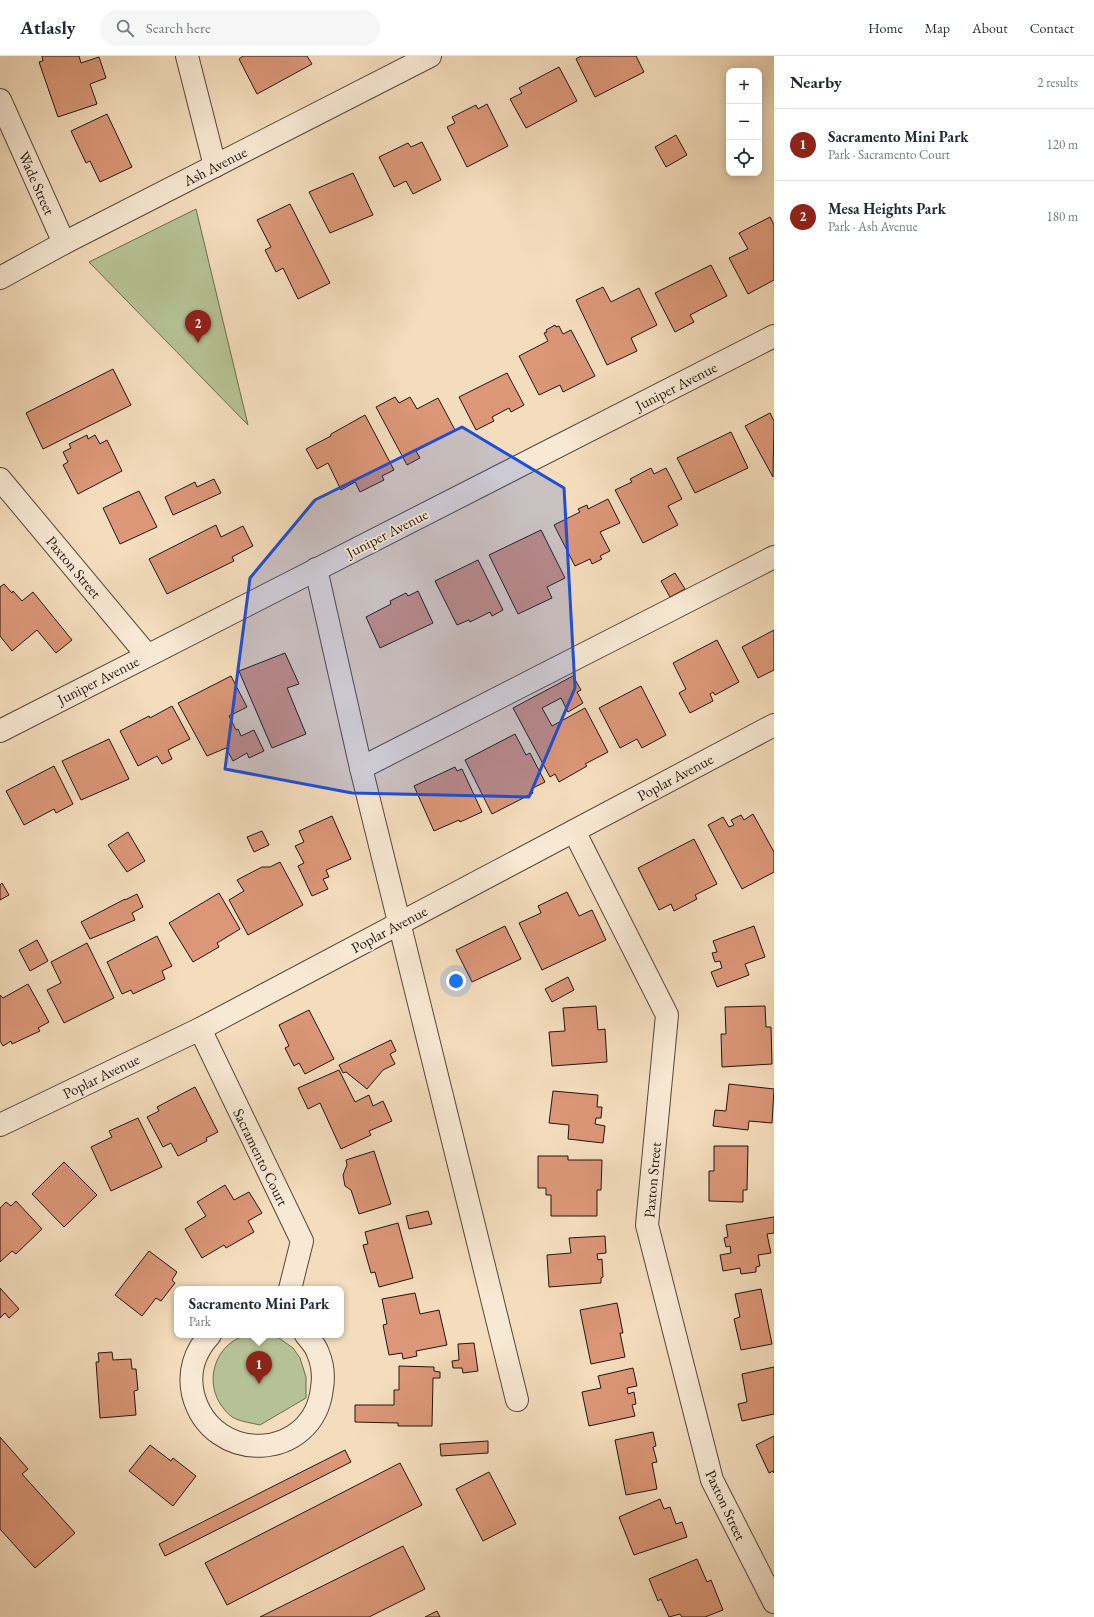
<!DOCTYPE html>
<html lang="en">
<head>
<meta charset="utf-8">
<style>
  body { margin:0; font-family:"EB Garamond",serif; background:#f6f6f7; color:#1f2937 }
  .controls { position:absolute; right:12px; top:12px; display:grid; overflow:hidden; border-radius:8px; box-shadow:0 2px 10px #0003 }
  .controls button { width:36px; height:36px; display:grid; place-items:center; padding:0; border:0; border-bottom:1px solid #e0e1e3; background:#fff; color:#1f2937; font:20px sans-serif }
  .you { position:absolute; left:456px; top:925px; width:14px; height:14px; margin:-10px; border:3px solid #fff; border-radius:50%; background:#1a73e8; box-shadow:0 0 0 6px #1a73e833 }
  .badge { display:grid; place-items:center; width:26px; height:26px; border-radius:50%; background:#8f2418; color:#fff; font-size:13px; font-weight:700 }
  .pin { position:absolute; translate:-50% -33px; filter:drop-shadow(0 1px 2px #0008) }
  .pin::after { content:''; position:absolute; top:21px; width:14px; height:12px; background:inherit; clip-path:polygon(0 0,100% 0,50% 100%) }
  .popup { position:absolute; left:174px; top:1230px; width:170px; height:52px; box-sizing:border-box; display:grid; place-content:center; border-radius:8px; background:#fff; filter:drop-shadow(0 1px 3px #0005); font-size:13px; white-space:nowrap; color:#747a83 }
  .popup b { font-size:15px; color:#1f2937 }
  .popup::after { content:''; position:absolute; left:50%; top:100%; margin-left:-8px; border:8px solid transparent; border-top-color:#fff }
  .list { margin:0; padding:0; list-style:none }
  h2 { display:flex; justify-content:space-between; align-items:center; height:52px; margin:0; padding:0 16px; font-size:17px }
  h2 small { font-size:13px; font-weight:400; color:#747a83 }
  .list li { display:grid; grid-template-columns:26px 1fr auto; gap:12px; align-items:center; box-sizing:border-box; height:72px; padding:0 16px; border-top:1px solid #e0e1e3 }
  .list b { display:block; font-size:15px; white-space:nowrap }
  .list p { margin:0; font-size:13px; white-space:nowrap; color:#747a83 }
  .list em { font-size:13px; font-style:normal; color:#747a83 }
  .icon { flex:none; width:22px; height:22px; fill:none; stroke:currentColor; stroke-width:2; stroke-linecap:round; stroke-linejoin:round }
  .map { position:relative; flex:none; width:774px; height:1561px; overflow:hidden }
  header { display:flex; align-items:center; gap:24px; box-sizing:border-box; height:56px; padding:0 20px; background:#fff; border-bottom:1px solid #e0e1e3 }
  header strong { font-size:19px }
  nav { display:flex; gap:22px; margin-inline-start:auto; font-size:14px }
  .search { width:280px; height:36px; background:#f6f6f7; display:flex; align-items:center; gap:10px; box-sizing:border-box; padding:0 14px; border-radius:22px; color:#747a83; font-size:15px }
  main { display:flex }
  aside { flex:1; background:#fff }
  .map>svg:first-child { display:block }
  .green { fill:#b6c295; stroke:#6c6c52 }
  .building { fill:#db9778; stroke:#221510 }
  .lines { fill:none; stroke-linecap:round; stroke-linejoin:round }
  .minor-casing { stroke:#56473b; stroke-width:24 }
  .minor { stroke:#f8e9d4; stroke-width:22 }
  .marked { fill:#1d4ed8; fill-opacity:0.2; stroke:#1d4ed8; stroke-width:3; stroke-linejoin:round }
  .labels { text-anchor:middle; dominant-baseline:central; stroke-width:3.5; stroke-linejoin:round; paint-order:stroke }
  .street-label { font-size:15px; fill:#221510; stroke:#f8e9d4 }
</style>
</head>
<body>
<header>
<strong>Atlasly</strong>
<div class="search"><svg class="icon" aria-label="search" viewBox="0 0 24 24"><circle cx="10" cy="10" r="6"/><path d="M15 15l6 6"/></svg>Search here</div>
<nav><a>Home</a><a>Map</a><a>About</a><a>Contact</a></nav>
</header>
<main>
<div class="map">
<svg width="774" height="1561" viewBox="0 0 774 1561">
  <rect width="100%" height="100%" fill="#f4ddbd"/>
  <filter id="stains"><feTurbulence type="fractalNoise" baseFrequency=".005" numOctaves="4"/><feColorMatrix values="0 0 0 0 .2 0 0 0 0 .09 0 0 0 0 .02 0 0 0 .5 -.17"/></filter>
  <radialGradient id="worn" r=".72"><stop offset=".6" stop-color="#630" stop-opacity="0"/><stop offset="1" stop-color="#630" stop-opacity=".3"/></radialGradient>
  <g class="green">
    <polygon points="196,153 248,369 89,206"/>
    <path d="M247,1279L276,1280L293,1292L300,1302L306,1321V1342L260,1369C252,1367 243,1366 236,1363C231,1361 227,1357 224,1353C202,1327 215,1287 247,1279Z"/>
  </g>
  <g class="building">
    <polygon points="42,0 79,0 81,7 99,1 106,22 90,28 97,48 58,61 39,6 43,5"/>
    <polygon points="243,0 307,0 312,8 257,38 239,3"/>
    <polygon points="581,0 636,0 644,16 595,41 576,3"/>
    <polygon points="559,11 577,45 526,72 510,43 522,37 519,32"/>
    <polygon points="487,48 508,90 467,111 447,71 455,67 452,61 476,49 478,53"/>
    <polygon points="107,58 132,111 100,126 90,105 86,107 71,75"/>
    <polygon points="676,79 687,99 666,111 655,91"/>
    <polygon points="422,86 441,124 413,138 406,125 394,131 379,101 408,87 411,91"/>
    <polygon points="353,117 373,159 330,177 309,136"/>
    <polygon points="290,148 330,227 298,243 283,212 276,216 265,194 271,191 257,164"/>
    <polygon points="770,161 774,169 774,224 748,238 729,202 748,193 739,177"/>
    <polygon points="711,209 727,240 690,259 694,266 675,276 655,237"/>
    <polygon points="603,231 611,246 639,232 657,269 631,282 637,295 607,309 576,244"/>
    <polygon points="555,269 556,271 559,270 563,278 571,274 595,320 563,336 560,329 539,339 519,300 548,285 544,277 547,276 546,274"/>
    <polygon points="113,313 131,349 43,393 26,357"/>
    <polygon points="507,317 524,349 511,356 509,352 492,361 494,365 476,374 459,341"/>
    <polygon points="395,341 399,347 410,341 417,353 438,342 455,374 416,395 420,402 407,409 376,351"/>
    <polygon points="770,357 774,365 773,421 745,370"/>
    <polygon points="365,359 394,414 382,420 384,424 360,436 355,426 341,434 328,407 317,413 306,393 331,380 331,378"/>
    <polygon points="731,376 748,412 695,437 677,402"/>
    <polygon points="87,379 88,383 95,379 100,388 107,384 122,415 78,438 63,409 68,406 63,396 71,392 69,388"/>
    <polygon points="651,412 654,418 666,412 682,443 668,450 678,469 643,487 615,434 632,426 630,423"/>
    <polygon points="214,423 221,437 173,459 165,441 195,426 197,431"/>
    <polygon points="139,435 157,471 120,488 103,452"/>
    <polygon points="608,443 620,467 600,476 610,495 600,500 602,503 592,508 590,503 575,510 554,469 580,456 578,453 587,449 588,453"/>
    <polygon points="216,469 221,481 243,470 253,490 232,501 234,505 167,538 149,503"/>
    <polygon points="541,474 565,522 547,531 552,542 518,558 489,499"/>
    <polygon points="478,504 503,554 492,560 490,556 470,566 469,564 457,569 435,525"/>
    <polygon points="675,517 685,533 670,541 661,525"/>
    <polygon points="4,528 12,537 13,535 22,545 33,536 72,584 56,597 37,574 12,595 0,580 0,531"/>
    <polygon points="418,535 433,567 380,592 366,561 391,548 390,545 406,537 408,540"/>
    <polygon points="774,574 774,614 758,622 742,591"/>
    <polygon points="717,584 739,626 715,639 713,636 710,638 713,645 690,657 679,637 686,633 673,607"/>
    <polygon points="285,597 299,628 287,632 306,678 272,692 239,615"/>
    <polygon points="231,620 247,651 229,660 236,674 238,673 241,680 254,674 264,695 249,702 247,697 233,705 226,692 207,700 178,647"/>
    <polygon points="573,620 581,634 577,636 583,647 568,656 561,642 542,652 552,670 585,652 608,696 585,708 587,710 559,726 555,718 550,721 513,652"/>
    <polygon points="641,630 666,679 642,692 637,683 620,692 599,652"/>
    <polygon points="172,650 190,683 168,694 172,703 162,708 157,700 138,710 120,675 149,660 150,662"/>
    <polygon points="515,678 526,699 530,697 545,726 531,733 533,737 492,758 465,704"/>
    <polygon points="109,683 129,723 81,744 62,705"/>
    <polygon points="54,710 73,748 56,757 54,753 24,769 6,735"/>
    <polygon points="455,711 457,715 462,713 482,756 460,766 459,764 434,775 414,730"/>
    <polygon points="753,758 774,796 774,816 742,833 708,769 723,761 729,771 734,769 731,764 741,759 744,764"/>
    <polygon points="332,760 351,803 326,814 329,821 323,823 328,833 312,840 298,810 304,807 295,790 304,786 299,775"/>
    <polygon points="262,775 269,789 254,796 247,781"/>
    <polygon points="128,776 145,805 127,816 108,789"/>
    <polygon points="694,783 717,828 695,839 697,843 674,855 671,848 659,854 638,812"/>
    <polygon points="280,806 303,849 248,879 229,844 244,835 237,824 262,811 270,811"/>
    <polygon points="2,827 9,839 0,844 0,829"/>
    <polygon points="567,836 579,860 592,854 606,884 542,914 519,867 541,857 538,850"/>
    <polygon points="219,837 240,873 217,887 219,891 193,906 169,867"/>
    <polygon points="137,838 143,851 132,857 135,864 90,883 81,866 125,843 125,844"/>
    <polygon points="505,870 521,903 472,926 456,894"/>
    <polygon points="754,870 765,901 745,908 749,919 717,931 711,916 722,912 720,905 715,906 712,897 717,896 713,885"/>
    <polygon points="157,880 172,910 162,915 165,923 133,938 131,934 122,938 107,906"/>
    <polygon points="37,884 48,905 30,915 19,894"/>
    <polygon points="87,887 114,942 64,967 47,934 61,927 51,906"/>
    <polygon points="568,921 574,934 552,946 545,933"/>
    <polygon points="28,928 49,966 38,972 40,975 12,988 11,985 3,990 0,985 0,939 3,942"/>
    <polygon points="596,950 598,974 605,973 607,1006 552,1010 549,976 565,975 563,952"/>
    <polygon points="765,950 766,971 771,971 772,1008 722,1011 721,978 726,978 725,951"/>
    <polygon points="309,954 334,1003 305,1018 299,1007 294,1010 285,992 289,990 279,969"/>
    <polygon points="391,984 396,995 390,998 395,1008 383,1014 367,1033 346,1016 343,1017 339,1009"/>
    <polygon points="339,1014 355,1046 369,1039 373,1050 383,1045 392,1065 369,1075 371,1079 341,1093 320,1047 308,1053 298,1032"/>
    <polygon points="729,1028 774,1033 772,1067 749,1065 748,1074 713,1070 715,1054 726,1055"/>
    <polygon points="195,1031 218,1076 206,1082 207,1085 178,1100 171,1087 163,1091 147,1061 159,1055 157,1051"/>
    <polygon points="553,1035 598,1039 597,1051 602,1051 601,1062 596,1062 595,1068 605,1070 603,1087 568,1083 569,1069 549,1067"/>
    <polygon points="138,1062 162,1111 111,1135 91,1091 112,1081 109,1075"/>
    <polygon points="714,1090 748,1090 747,1134 743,1134 743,1146 709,1145 709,1115 714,1115"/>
    <polygon points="374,1095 391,1148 359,1158 351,1134 345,1130 343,1119 347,1109 346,1104"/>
    <polygon points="538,1100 568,1100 568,1104 602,1104 601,1134 597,1134 597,1160 551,1160 551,1139 546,1139 546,1132 538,1132"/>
    <polygon points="64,1106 97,1139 64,1171 32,1138"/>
    <polygon points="225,1129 234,1144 249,1136 262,1157 248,1165 254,1176 226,1192 224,1189 202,1202 185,1173 206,1160 197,1146"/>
    <polygon points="16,1145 42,1173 16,1198 12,1195 0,1206 0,1152 6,1146 11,1150"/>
    <polygon points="428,1155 432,1168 409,1173 406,1160"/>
    <polygon points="774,1161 774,1177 767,1178 771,1197 758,1199 760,1210 756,1211 756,1216 741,1218 740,1212 723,1215 720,1199 731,1197 730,1190 726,1191 724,1182 728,1181 726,1169"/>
    <polygon points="398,1167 413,1222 379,1231 375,1216 371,1217 363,1189 368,1188 365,1176"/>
    <polygon points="605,1180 606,1197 597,1198 598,1204 602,1203 603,1221 601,1222 601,1227 549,1231 547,1199 571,1197 569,1182"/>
    <polygon points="149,1195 177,1216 172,1224 175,1227 161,1245 156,1242 142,1260 115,1239"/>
    <polygon points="0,1232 19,1253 9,1262 5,1257 0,1262"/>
    <polygon points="761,1233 772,1288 741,1294 734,1263 740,1261 735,1238"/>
    <polygon points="415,1237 420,1258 439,1254 447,1289 416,1295 417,1300 403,1303 402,1297 389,1299 383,1269 387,1268 382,1243"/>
    <polygon points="617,1247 623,1277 620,1277 625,1301 591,1308 580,1254"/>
    <polygon points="474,1287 478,1315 463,1317 462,1312 453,1312 452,1305 459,1304 458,1288"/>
    <polygon points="112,1296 113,1304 131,1303 132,1313 136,1313 138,1334 134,1335 136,1359 100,1362 96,1306 99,1306 98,1297"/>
    <polygon points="399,1310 434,1311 434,1315 440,1316 440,1322 433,1322 432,1370 398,1370 398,1367 355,1366 355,1349 394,1349 394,1334 399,1334"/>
    <polygon points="774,1311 774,1358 742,1365 738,1348 747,1346 742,1318"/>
    <polygon points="633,1312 637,1330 627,1332 628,1338 634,1336 636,1348 632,1349 635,1360 589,1370 582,1336 601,1332 598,1320"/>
    <polygon points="653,1376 656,1390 653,1391 657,1406 652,1407 657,1433 626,1439 615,1384"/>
    <polygon points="774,1380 774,1417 773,1415 769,1417 756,1389"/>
    <polygon points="0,1381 28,1413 22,1418 75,1477 35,1512 0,1473"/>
    <polygon points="488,1385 488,1397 441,1400 440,1388"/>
    <polygon points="150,1389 171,1405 173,1402 196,1420 173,1450 129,1415"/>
    <polygon points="345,1394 351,1406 165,1500 159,1488"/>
    <polygon points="400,1407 422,1449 227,1549 205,1507"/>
    <polygon points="489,1416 516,1468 483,1485 456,1433"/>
    <polygon points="660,1443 664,1453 670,1451 676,1468 682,1466 687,1481 634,1499 619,1461"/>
    <polygon points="403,1490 425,1533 369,1561 260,1561"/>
    <polygon points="697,1503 707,1526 711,1524 723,1554 705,1561 682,1561 680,1558 669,1561 661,1543 658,1545 649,1523"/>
    <polygon points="437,1555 440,1561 425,1561"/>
  </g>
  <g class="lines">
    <defs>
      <g id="minor">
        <polyline points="187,0 215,110"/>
        <polyline points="0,44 64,187"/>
        <polyline points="0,222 64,187 430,0"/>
        <polyline points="0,423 147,599"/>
        <polyline points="316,513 361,712 774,501"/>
        <polyline points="0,675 774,280"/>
        <polyline points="361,712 517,1344"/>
        <polyline points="574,775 667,959 647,1169 712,1424 774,1546"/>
        <polyline points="200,973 302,1185 290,1233"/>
        <polyline points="0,1069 200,973 774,669"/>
        <path d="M210,1279C195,1295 188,1316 193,1338C211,1410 314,1406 322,1332C324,1320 323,1309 318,1297C316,1290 310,1284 306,1279"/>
      </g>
    </defs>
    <use href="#minor" class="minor-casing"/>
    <use href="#minor" class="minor"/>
  </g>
  <path class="marked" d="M462,371L564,432L575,632L529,741L352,737L225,713L250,522L315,444Z"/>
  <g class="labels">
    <g class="street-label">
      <text transform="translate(215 110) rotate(-27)">Ash Avenue</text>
      <text transform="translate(37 127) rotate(66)">Wade Street</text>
      <text transform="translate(676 330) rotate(-27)">Juniper Avenue</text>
      <text transform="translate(387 477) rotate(-27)">Juniper Avenue</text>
      <text transform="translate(74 511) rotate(50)">Paxton Street</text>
      <text transform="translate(98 624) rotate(-27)">Juniper Avenue</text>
      <text transform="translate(675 721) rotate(-28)">Poplar Avenue</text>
      <text transform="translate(389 873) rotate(-28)">Poplar Avenue</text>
      <text transform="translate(101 1020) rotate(-26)">Poplar Avenue</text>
      <text transform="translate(261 1101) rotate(64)">Sacramento Court</text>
      <text transform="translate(652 1124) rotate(-85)">Paxton Street</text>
      <text transform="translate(726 1449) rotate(65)">Paxton Street</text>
    </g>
  </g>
  <rect width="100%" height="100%" filter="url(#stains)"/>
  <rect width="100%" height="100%" fill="url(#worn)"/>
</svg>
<div class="controls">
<button>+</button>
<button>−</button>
<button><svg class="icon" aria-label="locate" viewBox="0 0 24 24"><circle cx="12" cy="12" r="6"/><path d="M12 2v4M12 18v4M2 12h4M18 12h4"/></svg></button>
</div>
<div class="you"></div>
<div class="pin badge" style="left:259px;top:1328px">1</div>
<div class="popup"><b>Sacramento Mini Park</b>Park</div>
<div class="pin badge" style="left:198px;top:287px">2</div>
</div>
<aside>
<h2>Nearby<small>2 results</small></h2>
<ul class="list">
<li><span class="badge">1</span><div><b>Sacramento Mini Park</b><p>Park · Sacramento Court</p></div><em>120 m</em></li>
<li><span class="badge">2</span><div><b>Mesa Heights Park</b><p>Park · Ash Avenue</p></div><em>180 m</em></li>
</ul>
</aside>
</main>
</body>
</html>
